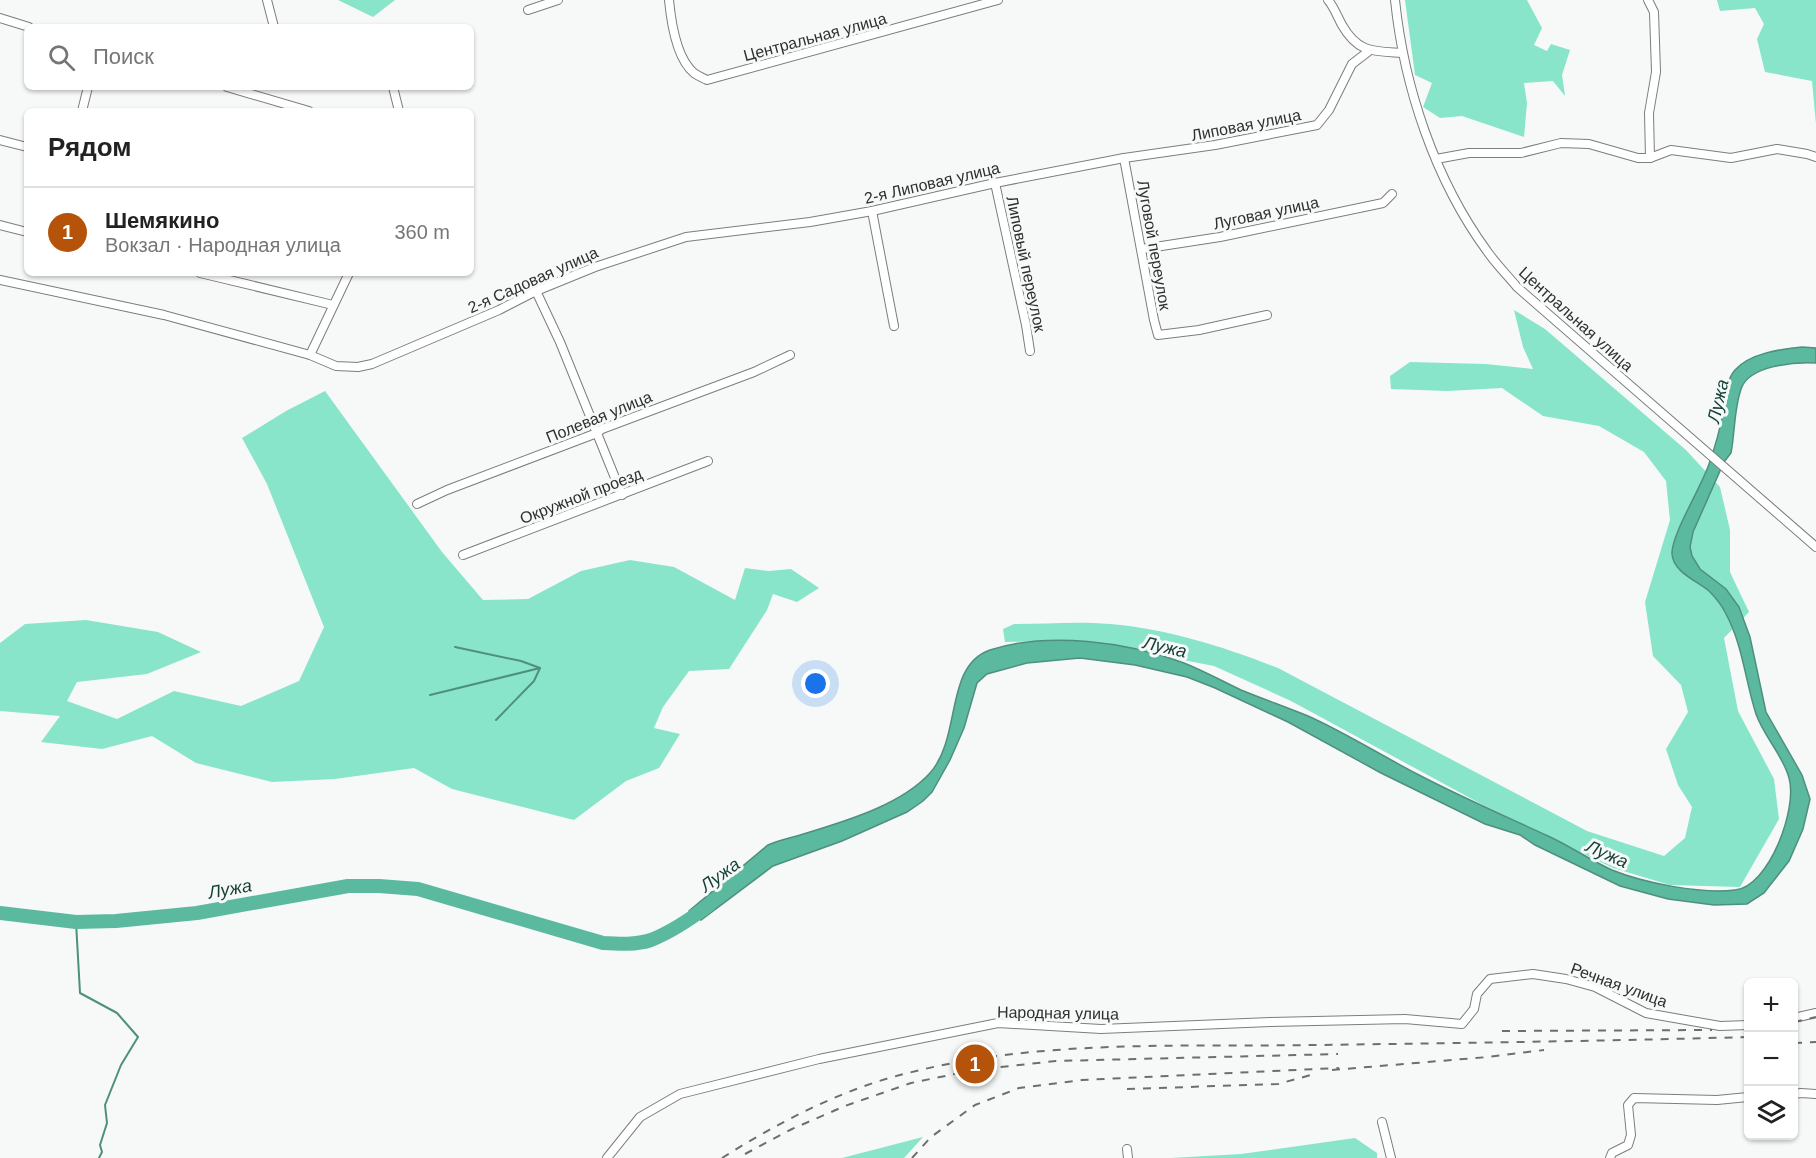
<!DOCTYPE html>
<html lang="ru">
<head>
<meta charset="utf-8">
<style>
  body { margin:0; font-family:Helvetica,sans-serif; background:#f6f6f6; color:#222 }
  .controls { position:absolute; right:18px; bottom:18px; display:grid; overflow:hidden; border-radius:9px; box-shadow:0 2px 4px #0004 }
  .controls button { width:54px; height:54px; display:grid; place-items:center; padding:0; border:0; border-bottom:2px solid #e0e0e0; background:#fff; color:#222; font:30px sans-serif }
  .you { position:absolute; left:816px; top:684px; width:21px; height:21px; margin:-15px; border:4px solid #fff; border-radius:50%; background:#1a73e8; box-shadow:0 0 0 9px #1a73e833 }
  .badge { display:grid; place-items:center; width:39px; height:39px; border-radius:50%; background:#b45309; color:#fff; font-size:20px; font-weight:700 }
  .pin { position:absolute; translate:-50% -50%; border:3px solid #fff; box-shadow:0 2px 6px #0006 }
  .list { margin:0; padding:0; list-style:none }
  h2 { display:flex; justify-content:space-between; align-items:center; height:78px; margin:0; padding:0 24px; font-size:26px }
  h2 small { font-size:20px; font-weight:400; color:#767676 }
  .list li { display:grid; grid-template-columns:39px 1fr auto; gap:18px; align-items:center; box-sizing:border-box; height:90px; padding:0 24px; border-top:2px solid #e0e0e0 }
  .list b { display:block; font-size:22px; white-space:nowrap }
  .list p { margin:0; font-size:20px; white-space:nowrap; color:#767676 }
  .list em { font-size:20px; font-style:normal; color:#767676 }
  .icon { flex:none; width:33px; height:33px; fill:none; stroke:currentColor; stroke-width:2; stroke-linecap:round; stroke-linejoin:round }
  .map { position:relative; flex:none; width:1816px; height:1158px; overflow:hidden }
  .search { position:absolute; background:#fff; box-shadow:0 2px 4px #0004; left:24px; top:24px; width:450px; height:66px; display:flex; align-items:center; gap:15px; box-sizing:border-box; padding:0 21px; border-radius:9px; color:#767676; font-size:22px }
  .panel { position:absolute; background:#fff; box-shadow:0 2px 4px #0004; left:24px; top:108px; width:450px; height:168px; border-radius:9px }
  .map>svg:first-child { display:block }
  .green { fill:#88e5ca }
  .water { fill:#5bb99f; stroke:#4e907d; stroke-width:1.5 }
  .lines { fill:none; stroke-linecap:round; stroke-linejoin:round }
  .stream { stroke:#4e907d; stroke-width:2 }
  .river { stroke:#5bb99f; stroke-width:14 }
  .minor-casing { stroke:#7b7e7d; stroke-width:10 }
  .minor { stroke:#fff; stroke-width:8 }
  .rail { stroke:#6d6f6e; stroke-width:2; stroke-dasharray:8 8; stroke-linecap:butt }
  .labels { text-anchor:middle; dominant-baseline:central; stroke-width:6; stroke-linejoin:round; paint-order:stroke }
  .street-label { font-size:16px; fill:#2e2f2f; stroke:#f6f9f8 }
  .water-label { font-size:18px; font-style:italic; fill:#143f34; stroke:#f6f9f8 }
</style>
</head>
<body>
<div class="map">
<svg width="1816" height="1158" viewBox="0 0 1816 1158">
  <rect width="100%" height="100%" fill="#f6f9f8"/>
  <g class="green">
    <polygon points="338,0 395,0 373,17"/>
    <polygon points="1405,0 1527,0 1542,28 1534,45 1547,51 1551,44 1570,50 1562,75 1565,96 1553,81 1524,83 1527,103 1524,137 1462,116 1440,118 1423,107 1432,83 1415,75"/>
    <polygon points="1717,0 1816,0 1816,124 1812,81 1765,72 1757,39 1764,24 1755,8 1720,11"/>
    <path d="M1514,310L1545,329L1686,450L1720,487L1730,530V572L1749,612L1724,638L1738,711L1774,779L1779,819L1740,887L1670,885L1613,868L1483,805L1291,701L1214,666L1096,643L1063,641L1005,642L1003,629L1014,624C1045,624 1078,621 1110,624C1169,629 1224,647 1278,668L1587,831L1664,856L1685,838L1692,807L1678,785L1666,749L1688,712L1681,685L1653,656L1645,602L1670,520L1666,481L1644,452L1599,426L1543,416L1502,388L1447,391L1391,389L1390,376L1410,362L1486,364L1533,369L1523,347Z"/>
    <polygon points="325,391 442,552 483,600 528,599 581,571 630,560 674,567 735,600 745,568 769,571 791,569 819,588 797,602 773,594 767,610 729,669 689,671 663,707 654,728 680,734 659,768 626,781 574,820 452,789 414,768 335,779 272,782 196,763 152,736 102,749 41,742 60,716 0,711 0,643 25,624 86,620 158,632 201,652 147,674 77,682 67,701 117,719 174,691 241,706 299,681 324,627 267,484 242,438 286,411"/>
    <polygon points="923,1137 904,1158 842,1158"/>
    <polygon points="1355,1138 1377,1153 1377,1158 1171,1158 1241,1154"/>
  </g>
  <path class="water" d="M1802,347L1816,348V363C1795,362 1749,365 1741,389C1734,409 1735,432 1731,453L1724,462L1693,532L1690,547L1692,556L1700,569L1726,589L1739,607L1750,637L1766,712L1802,775L1810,799L1803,829L1789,861L1764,893L1747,904L1714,905L1668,899L1620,886L1535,845L1520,835L1485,824L1381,773L1288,722L1215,688L1187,677L1135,665L1080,658L1027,663L987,674L977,683L964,728L950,760L932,792L923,801L907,812L842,841L773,866L701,920L689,911L768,845C781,839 796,837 810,832C849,820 902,804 930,773C962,737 944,666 990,650C1048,631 1128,642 1184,663C1204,671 1222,681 1241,690C1263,699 1286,707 1308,716C1346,733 1382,756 1419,775C1461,797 1505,816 1548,836C1570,846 1590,860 1612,870C1644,883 1700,894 1735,890C1769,887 1798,808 1789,778C1783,755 1764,737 1756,714C1745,680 1743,645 1725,612C1721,604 1715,597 1709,591C1697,581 1673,572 1672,554C1671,535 1702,486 1709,464C1715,447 1720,430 1723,412C1726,397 1725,382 1735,370C1750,353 1781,349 1802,347Z"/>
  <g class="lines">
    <g class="stream">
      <polyline points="455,647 521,661 540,668"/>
      <polyline points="430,695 540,668 534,681 496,720"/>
      <polyline points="76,922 80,993 117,1013 138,1037 121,1065 105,1105 107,1123 100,1145 102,1152 99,1158"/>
    </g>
    <path class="river" d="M0,913L76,922L116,921L197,913L348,886H379L418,889L603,943C619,944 636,945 651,940C671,932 692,918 709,905"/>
    <defs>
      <g id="minor">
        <polyline points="267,0 274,27"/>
        <path d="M669,0C671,21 676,58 694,73C698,76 703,78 707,80L998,0"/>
        <path d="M1328,0C1334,7 1337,16 1342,25C1358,53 1373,51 1402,53"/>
        <path d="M1395,0C1404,87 1435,180 1487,251C1496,264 1507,275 1517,287L1816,547"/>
        <polyline points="1648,0 1654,12 1656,72 1649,113 1650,158"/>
        <polyline points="528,10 558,0"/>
        <polyline points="0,18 29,27"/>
        <polyline points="227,87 309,111"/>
        <polyline points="393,87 399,111"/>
        <polyline points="82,111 88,87"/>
        <polyline points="0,140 27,147"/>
        <polyline points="1124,158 1154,320 1158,335 1199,330 1267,315"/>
        <polyline points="1436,159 1469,153 1521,153 1561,143 1589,144 1638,158 1650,158 1671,150 1731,158 1777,149 1807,154 1816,157"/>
        <polyline points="995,183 1026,325 1030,351"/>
        <polyline points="872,211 894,326"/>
        <polyline points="0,225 27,232"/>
        <polyline points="1142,249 1220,237 1383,203 1392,194"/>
        <polyline points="200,273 333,305"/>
        <polyline points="0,280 164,315 310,355 336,366 358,367 372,364 499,310 536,291 595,267 686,237 810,222 872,211 995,183 1124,158 1215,145 1317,125 1329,110 1352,64 1369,51"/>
        <polyline points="536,291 560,342 622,495"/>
        <polyline points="310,355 349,273"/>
        <polyline points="417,504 447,490 597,433 602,429 754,372 790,355"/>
        <polyline points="463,555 708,461"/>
        <polyline points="1794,1018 1816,1013"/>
        <polyline points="1794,1094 1801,1093 1816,1094"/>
        <polyline points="1382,1122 1391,1158"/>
        <polyline points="1127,1149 1128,1158"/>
        <polyline points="607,1158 640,1117 680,1094 819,1059 998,1023 1101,1029 1270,1022 1405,1019 1462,1024 1474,1009 1477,994 1490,979 1533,974 1566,979 1595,987 1646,1013 1720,1026 1748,1025"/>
        <polyline points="1610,1158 1612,1153 1628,1145 1631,1135 1628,1105 1634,1098 1717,1100 1748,1097"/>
      </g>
    </defs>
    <use href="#minor" class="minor-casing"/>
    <use href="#minor" class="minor"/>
    <g class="rail">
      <polyline points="1794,1022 1816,1017"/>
      <polyline points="1502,1031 1712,1030"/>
      <polyline points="1794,1043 1816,1042"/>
      <polyline points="1332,1070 1488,1057 1544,1050"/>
      <polyline points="1127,1089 1278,1084 1311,1075"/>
      <polyline points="745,1154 792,1129 845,1106 911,1083 974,1070 1056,1061 1338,1054"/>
      <path d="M722,1158C779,1122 842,1089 908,1073C1040,1039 1181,1047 1317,1045C1461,1043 1605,1041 1748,1037"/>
      <polyline points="912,1158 931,1137 975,1105 1019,1088 1082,1080 1339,1068"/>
    </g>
  </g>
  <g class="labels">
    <g class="street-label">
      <text transform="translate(815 37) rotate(-15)">Центральная улица</text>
      <text transform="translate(1246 125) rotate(-11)">Липовая улица</text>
      <text transform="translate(932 183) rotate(-13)">2-я Липовая улица</text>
      <text transform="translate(1266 213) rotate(-12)">Луговая улица</text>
      <text transform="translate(1154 245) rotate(80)">Луговой переулок</text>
      <text transform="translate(1026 264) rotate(78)">Липовый переулок</text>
      <text transform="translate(533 280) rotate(-24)">2-я Садовая улица</text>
      <text transform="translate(1576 319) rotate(42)">Центральная улица</text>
      <text transform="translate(599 417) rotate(-22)">Полевая улица</text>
      <text transform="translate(581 496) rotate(-21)">Окружной проезд</text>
      <text transform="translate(1619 985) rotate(20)">Речная улица</text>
      <text transform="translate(1058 1013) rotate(1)">Народная улица</text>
    </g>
    <g class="water-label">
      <text transform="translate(1718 401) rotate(-77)">Лужа</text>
      <text transform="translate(1165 647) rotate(13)">Лужа</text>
      <text transform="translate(1607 854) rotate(24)">Лужа</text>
      <text transform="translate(720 875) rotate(-36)">Лужа</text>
      <text transform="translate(230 889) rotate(-10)">Лужа</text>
    </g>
  </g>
</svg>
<div class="controls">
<button>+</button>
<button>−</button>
<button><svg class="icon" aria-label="layers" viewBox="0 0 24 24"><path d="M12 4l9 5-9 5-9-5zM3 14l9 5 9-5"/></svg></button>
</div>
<div class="you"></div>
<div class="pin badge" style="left:975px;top:1064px">1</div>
<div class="search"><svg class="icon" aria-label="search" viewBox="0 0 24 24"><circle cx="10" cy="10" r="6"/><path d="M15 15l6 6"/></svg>Поиск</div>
<section class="panel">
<h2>Рядом<small></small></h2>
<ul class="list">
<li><span class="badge">1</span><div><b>Шемякино</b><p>Вокзал · Народная улица</p></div><em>360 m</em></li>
</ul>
</section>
</div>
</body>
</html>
